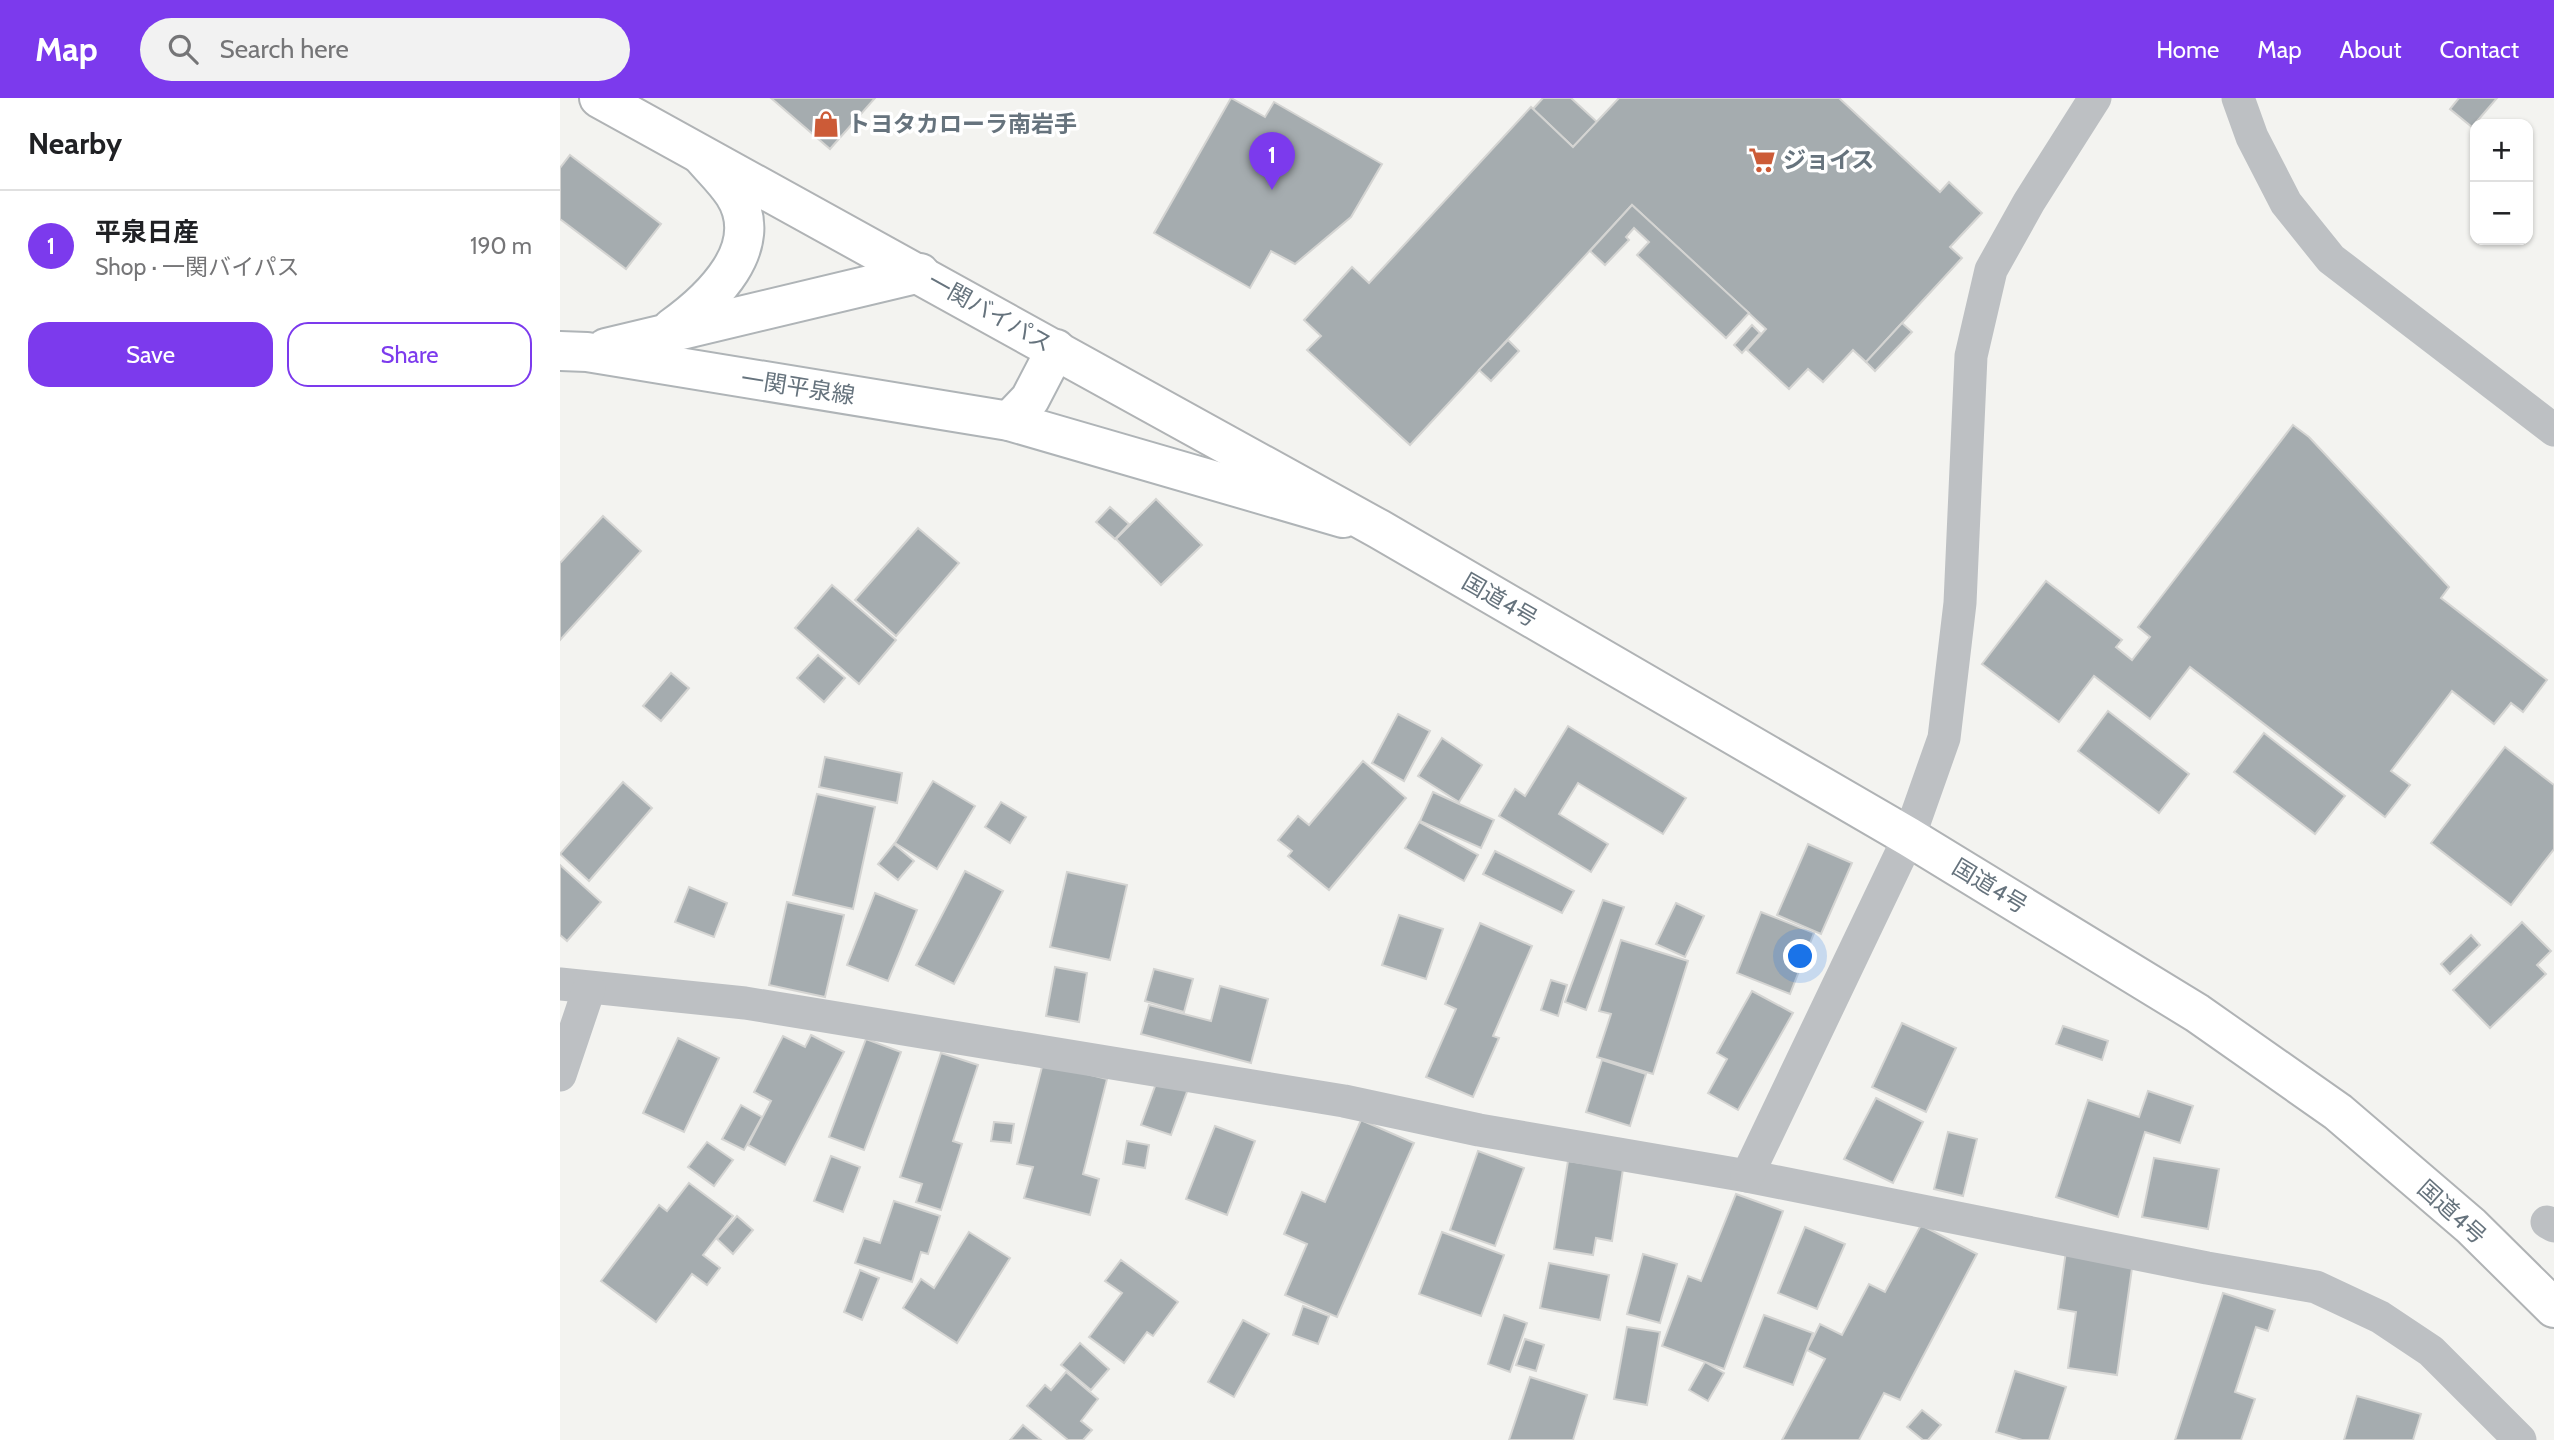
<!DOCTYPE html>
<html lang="en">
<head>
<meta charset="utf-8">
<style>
  body { margin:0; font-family:Cabin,"Noto Sans JP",sans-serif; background:#f2f2f2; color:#202124 }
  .controls { position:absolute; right:21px; top:21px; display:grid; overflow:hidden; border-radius:14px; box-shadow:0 2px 5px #0004 }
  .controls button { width:63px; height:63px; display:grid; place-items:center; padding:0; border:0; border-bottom:2px solid #e0e0e0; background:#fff; color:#202124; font:35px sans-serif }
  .you { position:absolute; left:1241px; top:859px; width:24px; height:24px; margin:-18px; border:5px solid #fff; border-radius:50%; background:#1a73e8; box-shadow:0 0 0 10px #1a73e833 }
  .badge { display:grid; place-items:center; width:46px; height:46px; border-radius:50%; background:#7c3aed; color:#fff; font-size:23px; font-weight:700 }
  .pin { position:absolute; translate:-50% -58px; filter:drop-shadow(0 2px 4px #0008) }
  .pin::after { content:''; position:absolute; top:37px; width:24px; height:21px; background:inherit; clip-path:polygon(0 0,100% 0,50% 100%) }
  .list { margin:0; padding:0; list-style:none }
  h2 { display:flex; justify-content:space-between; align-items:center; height:91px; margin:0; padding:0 28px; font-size:30px }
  h2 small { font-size:23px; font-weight:400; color:#757577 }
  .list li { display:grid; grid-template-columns:46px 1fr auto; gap:21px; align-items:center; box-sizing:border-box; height:112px; padding:0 28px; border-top:2px solid #e0e0e0 }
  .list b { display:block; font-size:26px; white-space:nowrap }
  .list p { margin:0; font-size:23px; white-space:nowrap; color:#757577 }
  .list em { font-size:23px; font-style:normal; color:#757577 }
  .actions { display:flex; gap:14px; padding:21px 28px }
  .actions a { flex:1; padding:16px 0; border:2px solid #7c3aed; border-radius:21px; text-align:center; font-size:24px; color:#7c3aed }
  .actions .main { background:#7c3aed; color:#fff }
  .icon { flex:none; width:38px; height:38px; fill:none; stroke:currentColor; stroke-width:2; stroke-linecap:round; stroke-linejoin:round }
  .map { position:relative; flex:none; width:1994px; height:1342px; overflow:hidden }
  header { display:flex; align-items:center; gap:42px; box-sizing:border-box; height:98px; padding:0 35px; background:#7c3aed; color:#fff }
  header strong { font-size:33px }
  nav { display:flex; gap:38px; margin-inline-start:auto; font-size:24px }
  .search { width:490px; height:63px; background:#f2f2f2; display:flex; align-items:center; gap:18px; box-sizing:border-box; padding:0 24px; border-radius:38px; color:#757577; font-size:26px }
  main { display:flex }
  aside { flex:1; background:#fff }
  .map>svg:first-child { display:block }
  .building { fill:#a5acaf; stroke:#d4d4d2; stroke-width:2 }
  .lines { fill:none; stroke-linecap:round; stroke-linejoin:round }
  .secondary-casing { stroke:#afb4b7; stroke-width:42 }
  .highway-casing { stroke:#b0b3b5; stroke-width:42 }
  .street { stroke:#bdc0c3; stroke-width:33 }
  .secondary { stroke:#fff; stroke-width:38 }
  .highway { stroke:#fff; stroke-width:38 }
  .labels { text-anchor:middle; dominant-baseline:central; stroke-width:7; stroke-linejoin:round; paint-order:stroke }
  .poi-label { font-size:23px; font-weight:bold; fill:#66737d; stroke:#fff; text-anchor:start }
  .street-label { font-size:23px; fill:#66737d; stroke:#fff }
</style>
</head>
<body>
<header>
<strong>Map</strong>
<div class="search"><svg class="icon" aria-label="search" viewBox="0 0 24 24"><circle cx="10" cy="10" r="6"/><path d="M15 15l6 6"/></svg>Search here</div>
<nav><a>Home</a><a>Map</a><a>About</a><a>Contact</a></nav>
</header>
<main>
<aside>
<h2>Nearby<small></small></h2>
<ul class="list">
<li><span class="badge">1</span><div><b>平泉日産</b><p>Shop · 一関バイパス</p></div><em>190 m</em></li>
</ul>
<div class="actions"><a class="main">Save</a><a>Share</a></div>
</aside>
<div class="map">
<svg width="1994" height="1342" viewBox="0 0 1994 1342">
  <rect width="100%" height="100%" fill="#f3f3f0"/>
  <g class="building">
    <polygon points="211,0 315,0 270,51"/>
    <polygon points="671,0 705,19 714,4 822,66 791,119 735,166 711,153 690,190 594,135"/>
    <polygon points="983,0 1011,0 1037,24 1013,49 973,11"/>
    <polygon points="1059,0 1279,0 1380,94 1389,84 1422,115 1390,149 1402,160 1306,264 1293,252 1263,284 1248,271 1229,291 1187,252 1206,231 1072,107 850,347 747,252 761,238 744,222 792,169 809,185 971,9 1013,49"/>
    <polygon points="1899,0 1937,0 1912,29 1890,11"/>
    <polygon points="10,57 101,126 66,171 0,121 0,70"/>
    <polygon points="1072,107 1189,215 1166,240 1077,157 1089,144 1074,130 1066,139 1069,142 1045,167 1030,153"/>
    <polygon points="1342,225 1352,234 1315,273 1306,264"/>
    <polygon points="1192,227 1200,235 1182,255 1174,247"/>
    <polygon points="948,242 959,253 931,283 919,272"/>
    <polygon points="1733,327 1749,339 1889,489 1881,500 1987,582 1963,614 1951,605 1934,626 1892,593 1831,673 1850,687 1825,719 1630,569 1590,621 1534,578 1499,624 1422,566 1486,483 1562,542 1556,549 1572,562 1590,539 1578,529"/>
    <polygon points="596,401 642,447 601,487 556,441"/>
    <polygon points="550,409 569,426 555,441 536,424"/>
    <polygon points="43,418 81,453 0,542 0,465"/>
    <polygon points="358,430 399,465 336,538 295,502"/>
    <polygon points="272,487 336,542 299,586 235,530"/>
    <polygon points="258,557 285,580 264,604 237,580"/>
    <polygon points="111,575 129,590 101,623 83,608"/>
    <polygon points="1548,613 1629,676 1599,715 1518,653"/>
    <polygon points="838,616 870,633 844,683 812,665"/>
    <polygon points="1008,628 1126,700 1103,736 1018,685 999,716 1048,746 1031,774 939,718 955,691 965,698"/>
    <polygon points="1704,635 1785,698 1755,736 1674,674"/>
    <polygon points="882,640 922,667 899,704 858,678"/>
    <polygon points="1945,649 1994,687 1994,751 1951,807 1871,745"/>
    <polygon points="265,659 342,675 337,705 259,689"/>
    <polygon points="803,663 846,700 769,792 728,758 732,753 718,742 738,718 749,727"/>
    <polygon points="373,683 415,708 377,771 335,745"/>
    <polygon points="63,684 92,710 29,783 0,756"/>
    <polygon points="873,694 934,722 921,750 860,723"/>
    <polygon points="257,696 315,709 293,811 233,797"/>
    <polygon points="441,704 466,719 450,745 425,729"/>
    <polygon points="859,724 918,757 904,783 845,750"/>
    <polygon points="334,746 354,763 338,782 318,766"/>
    <polygon points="1248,746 1292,765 1261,836 1217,817"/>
    <polygon points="935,753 1014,793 1002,815 923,776"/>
    <polygon points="0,767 41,804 7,843 0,837"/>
    <polygon points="405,773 443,793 394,886 356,867"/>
    <polygon points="507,774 567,787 550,862 490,849"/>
    <polygon points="129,789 167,805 154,839 115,824"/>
    <polygon points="315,795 357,812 328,883 287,867"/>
    <polygon points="1043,802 1064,809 1026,912 1005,904"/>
    <polygon points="227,804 284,817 265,899 209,887"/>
    <polygon points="1116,805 1144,818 1125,859 1096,846"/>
    <polygon points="1201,814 1254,835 1230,896 1177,875"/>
    <polygon points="839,817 883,831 866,881 822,867"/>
    <polygon points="1962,824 1991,853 1977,867 1986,876 1930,930 1893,892"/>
    <polygon points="920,825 972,848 933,938 939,940 913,999 866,979 896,911 885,906"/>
    <polygon points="1911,837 1920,847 1890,876 1881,866"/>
    <polygon points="1061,842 1128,863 1093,976 1037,959 1051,916 1039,913"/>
    <polygon points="495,869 527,875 519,924 486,918"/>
    <polygon points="594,871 633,881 624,914 585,903"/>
    <polygon points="991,882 1007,887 998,918 981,912"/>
    <polygon points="660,888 708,901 691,965 581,936 589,907 651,923"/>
    <polygon points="1192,893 1233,915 1178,1012 1148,995 1167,961 1157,955"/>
    <polygon points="1342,925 1396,950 1366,1014 1312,989"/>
    <polygon points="1503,928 1548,943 1542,962 1496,946"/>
    <polygon points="251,937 284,954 225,1067 188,1047 211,1003 194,994 223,938 245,949"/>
    <polygon points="118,940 159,960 124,1034 83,1015"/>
    <polygon points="306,941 341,954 304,1052 269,1039"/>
    <polygon points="381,955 418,967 393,1043 402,1046 381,1112 356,1104 362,1086 340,1079"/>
    <polygon points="1042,962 1086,976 1070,1028 1026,1014"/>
    <polygon points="483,965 547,981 523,1076 539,1081 530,1117 464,1100 473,1069 457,1066"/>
    <polygon points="598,980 628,991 611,1037 581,1027"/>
    <polygon points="1588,993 1633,1008 1620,1045 1585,1034 1558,1119 1496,1099 1528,1002 1579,1019"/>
    <polygon points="1316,1000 1363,1024 1333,1085 1284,1061"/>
    <polygon points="181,1007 202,1019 184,1052 162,1041"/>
    <polygon points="801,1022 854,1045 777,1219 725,1197 747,1146 724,1136 742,1094 765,1104"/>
    <polygon points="434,1024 454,1026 451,1045 431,1043"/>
    <polygon points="655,1028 695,1043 667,1117 626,1101"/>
    <polygon points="1388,1034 1417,1041 1403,1098 1374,1091"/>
    <polygon points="567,1043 589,1047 585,1070 563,1066"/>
    <polygon points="147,1044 173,1062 154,1088 128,1069"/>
    <polygon points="918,1053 964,1070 935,1148 890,1132"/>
    <polygon points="271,1058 300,1069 283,1114 254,1103"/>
    <polygon points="1594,1060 1659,1071 1648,1131 1582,1119"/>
    <polygon points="1008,1063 1063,1071 1052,1143 1036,1140 1033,1157 994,1151"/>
    <polygon points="129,1085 173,1118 143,1157 160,1170 147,1187 132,1176 96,1224 41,1183 99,1107 107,1113"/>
    <polygon points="1176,1096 1223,1113 1164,1271 1102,1248 1128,1178 1141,1183"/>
    <polygon points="334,1103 380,1118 368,1156 361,1154 352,1184 295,1165 304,1140 320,1145"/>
    <polygon points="177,1118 193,1132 173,1156 157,1141"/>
    <polygon points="1361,1127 1417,1156 1340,1302 1324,1295 1299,1342 1222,1342 1265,1261 1247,1252 1260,1226 1282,1237 1309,1186 1325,1194"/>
    <polygon points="1245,1129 1285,1146 1257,1211 1218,1195"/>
    <polygon points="409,1134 450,1160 397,1245 343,1210 361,1181 374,1190"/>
    <polygon points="882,1134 944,1157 921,1218 859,1196"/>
    <polygon points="1506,1153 1573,1163 1557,1277 1508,1270 1516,1214 1498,1211"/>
    <polygon points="1083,1156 1117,1166 1100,1225 1067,1216"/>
    <polygon points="561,1162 618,1204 593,1238 587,1234 564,1265 529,1239 562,1195 545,1183"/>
    <polygon points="989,1165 1049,1177 1040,1222 980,1210"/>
    <polygon points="300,1172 319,1180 302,1222 284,1214"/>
    <polygon points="1663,1195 1715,1212 1708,1233 1696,1229 1675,1294 1695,1301 1681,1342 1615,1342"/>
    <polygon points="743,1208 769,1218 758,1246 733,1237"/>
    <polygon points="944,1217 967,1225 950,1274 928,1266"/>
    <polygon points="1204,1217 1253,1235 1233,1287 1184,1269"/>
    <polygon points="683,1222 709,1236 674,1299 648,1284"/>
    <polygon points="1067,1229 1100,1234 1087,1307 1054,1301"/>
    <polygon points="965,1241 984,1247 976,1273 956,1267"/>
    <polygon points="520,1245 549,1271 531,1292 501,1267"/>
    <polygon points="1145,1264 1164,1275 1148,1303 1129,1292"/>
    <polygon points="1455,1273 1506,1289 1489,1342 1462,1342 1436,1334"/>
    <polygon points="506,1274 538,1301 521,1323 532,1332 523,1342 508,1342 467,1308 485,1287 491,1292"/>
    <polygon points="970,1279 1027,1297 1013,1342 949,1342"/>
    <polygon points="1797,1298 1861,1316 1853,1342 1784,1342"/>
    <polygon points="1362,1312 1381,1327 1368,1342 1363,1342 1347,1329"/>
    <polygon points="463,1327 481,1342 450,1342"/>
  </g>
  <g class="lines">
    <defs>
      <g id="secondary">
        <path d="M112,230C151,202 208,149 174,96C165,82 152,70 142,58"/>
        <polyline points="46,250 360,175"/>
        <polyline points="0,253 27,254 449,323 783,420"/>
        <polyline points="449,323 470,301 496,251"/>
      </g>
      <polyline id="highway" points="39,0 819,431 1349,739 1637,915 1778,1014 1911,1128 1994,1210"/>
    </defs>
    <use href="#secondary" class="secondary-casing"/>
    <use href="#highway" class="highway-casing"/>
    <g class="street">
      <polyline points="1678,0 1692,39 1726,105 1771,161 1994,332"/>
      <polyline points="0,886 185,905 784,1003 919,1032 1187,1078 1647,1170 1756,1189 1820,1219 1871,1253 1960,1342"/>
      <polyline points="0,977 29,891"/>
      <polyline points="1187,1078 1349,739 1384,640 1400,505 1411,258 1431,172 1469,104 1535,0"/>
      <polyline points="1987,1124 1994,1128"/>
    </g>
    <use href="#secondary" class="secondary"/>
    <use href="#highway" class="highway"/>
  </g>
  <defs>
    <symbol id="shop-bare" viewBox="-9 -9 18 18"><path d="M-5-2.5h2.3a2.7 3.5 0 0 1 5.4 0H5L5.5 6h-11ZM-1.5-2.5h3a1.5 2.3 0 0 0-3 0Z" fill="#cc5b37" stroke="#fff" stroke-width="2.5" paint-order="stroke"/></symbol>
    <symbol id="supermarket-bare" viewBox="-9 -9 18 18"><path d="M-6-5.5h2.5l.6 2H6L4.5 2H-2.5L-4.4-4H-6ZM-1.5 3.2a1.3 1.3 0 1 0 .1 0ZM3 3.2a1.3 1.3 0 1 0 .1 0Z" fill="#cc5b37" stroke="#fff" stroke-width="2.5" paint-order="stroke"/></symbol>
  </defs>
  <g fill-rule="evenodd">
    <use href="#shop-bare" x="247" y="7" width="38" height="38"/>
    <use href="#supermarket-bare" x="1183" y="43" width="38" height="38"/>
  </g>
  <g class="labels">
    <g class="poi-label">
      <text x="287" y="26">トヨタカローラ南岩手</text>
      <text x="1223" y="62">ジョイス</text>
    </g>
    <g class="street-label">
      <text transform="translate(430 214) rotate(29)">一関バイパス</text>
      <text transform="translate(238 289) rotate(9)">一関平泉線</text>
      <text transform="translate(940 502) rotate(30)">国道4号</text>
      <text transform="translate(1430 788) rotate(31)">国道4号</text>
      <text transform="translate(1892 1114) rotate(42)">国道4号</text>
    </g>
  </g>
</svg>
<div class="controls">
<button>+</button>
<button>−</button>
</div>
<div class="you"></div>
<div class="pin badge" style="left:712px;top:92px">1</div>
</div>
</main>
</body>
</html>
